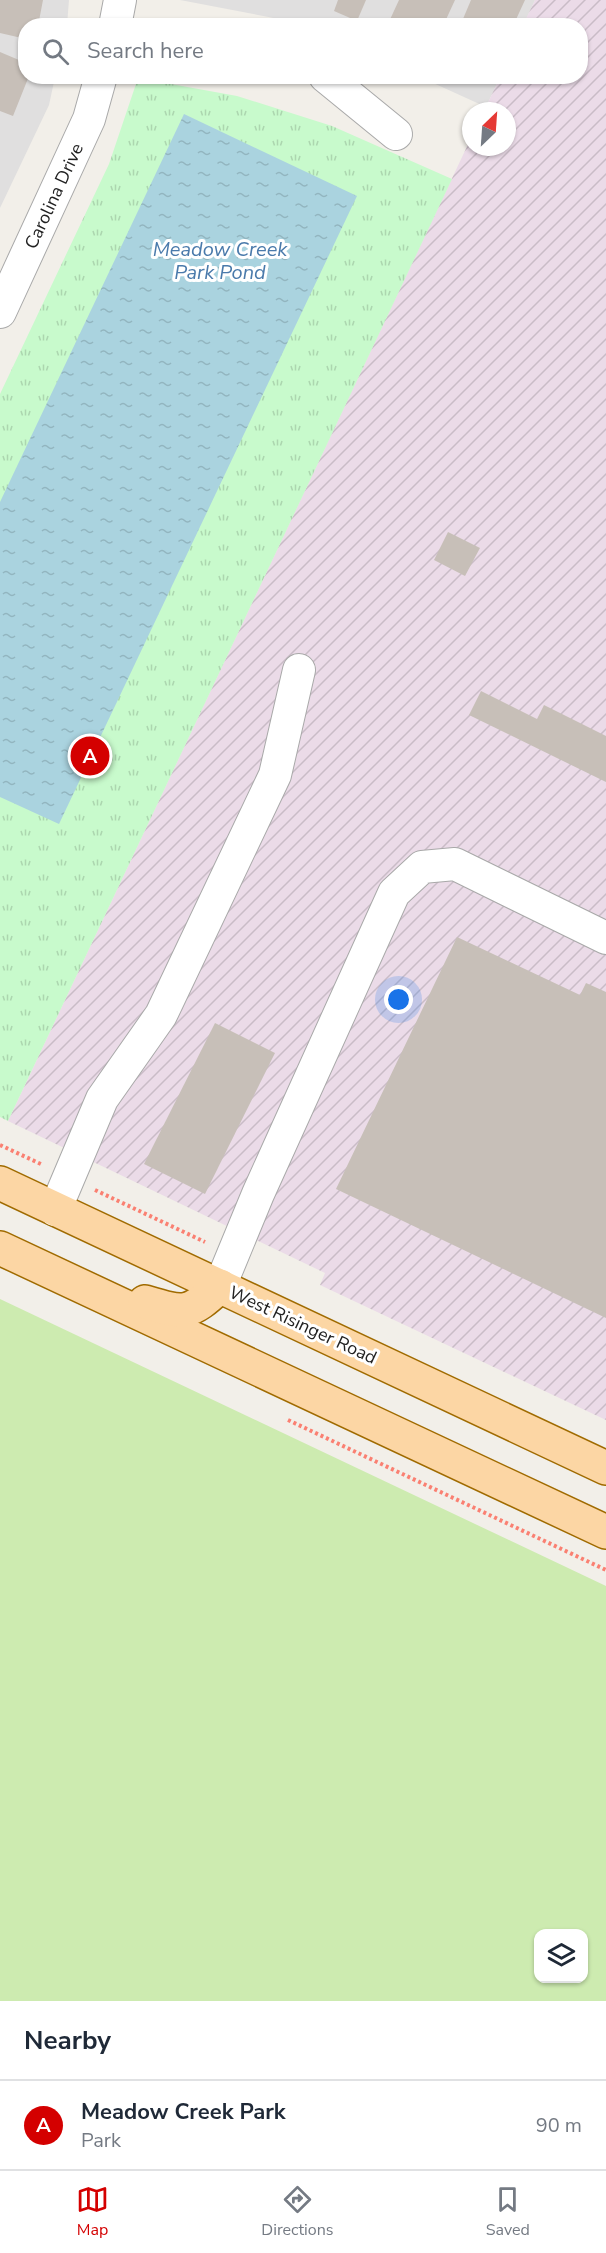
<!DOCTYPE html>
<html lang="en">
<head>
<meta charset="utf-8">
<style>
  body { margin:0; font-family:"Nunito Sans",sans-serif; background:#f6f6f7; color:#1f2937 }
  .controls { position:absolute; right:18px; bottom:18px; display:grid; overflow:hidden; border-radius:12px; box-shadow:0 2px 4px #0004 }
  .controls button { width:54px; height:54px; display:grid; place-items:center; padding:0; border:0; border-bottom:2px solid #e0e1e3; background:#fff; color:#1f2937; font:30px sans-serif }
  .compass { position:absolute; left:462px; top:102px; width:54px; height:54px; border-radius:50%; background:#fff; box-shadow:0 2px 4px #0004; rotate:25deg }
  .you { position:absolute; left:399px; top:1000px; width:21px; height:21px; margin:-15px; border:4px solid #fff; border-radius:50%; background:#1a73e8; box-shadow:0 0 0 9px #1a73e833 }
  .badge { display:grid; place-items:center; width:39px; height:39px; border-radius:50%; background:#d40000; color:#fff; font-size:20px; font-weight:700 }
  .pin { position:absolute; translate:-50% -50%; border:3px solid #fff; box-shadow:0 2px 6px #0006 }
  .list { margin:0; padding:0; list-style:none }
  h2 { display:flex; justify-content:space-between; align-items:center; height:78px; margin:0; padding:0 24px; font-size:26px }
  h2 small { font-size:20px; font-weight:400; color:#747a83 }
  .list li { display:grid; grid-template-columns:39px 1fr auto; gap:18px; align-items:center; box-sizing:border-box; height:90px; padding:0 24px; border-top:2px solid #e0e1e3 }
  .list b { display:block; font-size:22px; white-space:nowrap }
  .list p { margin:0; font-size:20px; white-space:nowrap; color:#747a83 }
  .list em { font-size:20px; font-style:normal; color:#747a83 }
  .icon { flex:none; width:33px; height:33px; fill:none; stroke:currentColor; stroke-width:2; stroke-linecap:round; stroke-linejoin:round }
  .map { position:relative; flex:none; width:606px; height:2001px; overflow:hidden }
  .search { position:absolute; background:#fff; box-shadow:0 2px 4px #0004; left:18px; right:18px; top:18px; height:66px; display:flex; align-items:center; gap:15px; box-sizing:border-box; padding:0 21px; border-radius:24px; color:#747a83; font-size:22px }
  .sheet { height:168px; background:#fff }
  nav { display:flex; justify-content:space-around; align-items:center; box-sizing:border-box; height:84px; border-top:2px solid #e0e1e3; background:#fff; font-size:16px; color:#747a83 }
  nav a { display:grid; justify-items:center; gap:3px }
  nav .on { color:#d40000 }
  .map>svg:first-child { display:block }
  .residential { fill:#e0dfdf }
  .industrial { fill:url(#industrial-furrows) }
  .grass { fill:#cdebb0; fill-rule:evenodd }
  .park { fill:url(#park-tufts) }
  .water { fill:url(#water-ripples) }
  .building { fill:#c7bfb8 }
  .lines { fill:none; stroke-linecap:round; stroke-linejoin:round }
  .minor-casing { stroke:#a9a9a9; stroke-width:34 }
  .major-casing { stroke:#a06b00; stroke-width:36 }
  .path { stroke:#fa8072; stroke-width:4; stroke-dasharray:3 3; stroke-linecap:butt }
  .minor { stroke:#fff; stroke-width:32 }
  .major { stroke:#fcd6a4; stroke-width:33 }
  .labels { text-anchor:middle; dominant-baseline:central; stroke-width:6; stroke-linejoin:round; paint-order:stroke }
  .street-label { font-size:18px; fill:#222; stroke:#fff }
  .water-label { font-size:20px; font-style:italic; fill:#4a7aab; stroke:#fff }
</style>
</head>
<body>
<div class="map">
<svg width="606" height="2001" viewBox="0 0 606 2001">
  <defs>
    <pattern id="industrial-furrows" width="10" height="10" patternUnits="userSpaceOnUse" patternTransform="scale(1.5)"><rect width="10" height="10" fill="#ebdbe8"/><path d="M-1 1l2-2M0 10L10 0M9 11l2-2" fill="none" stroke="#c9bcc7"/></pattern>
    <pattern id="park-tufts" width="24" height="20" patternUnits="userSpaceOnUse" patternTransform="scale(1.5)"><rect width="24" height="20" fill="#c8facc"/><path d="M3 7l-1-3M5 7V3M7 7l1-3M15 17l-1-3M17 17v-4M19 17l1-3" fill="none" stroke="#acd6af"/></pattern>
    <pattern id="water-ripples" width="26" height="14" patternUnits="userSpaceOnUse" patternTransform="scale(1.5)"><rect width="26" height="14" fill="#aad3df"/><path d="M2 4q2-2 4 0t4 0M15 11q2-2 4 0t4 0" fill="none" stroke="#92b5bf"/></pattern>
  </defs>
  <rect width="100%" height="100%" fill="#f2efe9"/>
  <g class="residential">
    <polygon points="0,0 69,0 67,25 26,26 26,76 55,77 49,105 0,208"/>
    <polygon points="180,0 535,0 523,26 299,25 279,19"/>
    <polygon points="420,77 500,77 486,107"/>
  </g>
  <polygon class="industrial" points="535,0 606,0 606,1420 320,1285 325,1273 8,1121 471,138 471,147 507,147 507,111 484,111 500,77 580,76 580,26 523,25"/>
  <path class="grass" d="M0,1299L606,1586V2001H0ZM538,1934H584V1978H538Z"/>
  <polygon class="park" points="138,78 237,96 332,126 452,179 8,1121 0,1117 0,394 109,164"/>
  <polygon class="water" points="184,114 357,196 59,824 0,797 0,502"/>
  <g class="building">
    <polygon points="0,0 43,0 38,26 26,26 26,39 0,33"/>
    <polygon points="338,0 366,0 357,21 334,11"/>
    <polygon points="399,0 455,0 443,26 387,26"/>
    <polygon points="471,0 525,0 513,26 460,26"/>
    <polygon points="0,52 26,63 26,76 29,76 13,116 0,111"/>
    <polygon points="448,532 480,548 465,576 434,560"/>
    <polygon points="481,691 537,719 544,705 606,736 606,782 469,715"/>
    <polygon points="457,937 580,995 586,983 606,992 606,1318 336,1189"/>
    <polygon points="215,1023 275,1053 205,1194 144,1164"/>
  </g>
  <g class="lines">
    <defs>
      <g id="minor">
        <polyline points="115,26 120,0"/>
        <polyline points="325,76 396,134"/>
        <polyline points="0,312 89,119 101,76"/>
        <polyline points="55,1210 102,1099 161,1015 275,775 299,670"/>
        <polyline points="220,1286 258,1194 394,893 422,867 455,864 606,938"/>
      </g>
      <g id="major">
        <polyline points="0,1183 606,1468"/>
        <polyline points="0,1248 606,1532"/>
        <path d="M145,1302C185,1314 189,1315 220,1286"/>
      </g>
    </defs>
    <use href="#minor" class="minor-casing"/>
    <use href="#major" class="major-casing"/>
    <g class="path">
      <polyline points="0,1145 43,1165"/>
      <polyline points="95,1190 205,1242"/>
      <polyline points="288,1420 606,1570"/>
    </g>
    <use href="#minor" class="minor"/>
    <use href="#major" class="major"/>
  </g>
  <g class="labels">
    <g class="street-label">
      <text transform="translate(54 196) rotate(-65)">Carolina Drive</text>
      <text transform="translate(303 1325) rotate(25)">West Risinger Road</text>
    </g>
    <g class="water-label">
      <text x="220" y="249">Meadow Creek<tspan x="220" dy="23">Park Pond</tspan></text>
    </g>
  </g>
</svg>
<div class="controls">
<button><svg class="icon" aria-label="layers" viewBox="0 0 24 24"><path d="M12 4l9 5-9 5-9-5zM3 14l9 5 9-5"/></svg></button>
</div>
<svg class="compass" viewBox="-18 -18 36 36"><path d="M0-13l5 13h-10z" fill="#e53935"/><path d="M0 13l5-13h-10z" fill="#747a83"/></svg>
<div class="you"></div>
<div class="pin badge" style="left:90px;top:756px">A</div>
<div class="search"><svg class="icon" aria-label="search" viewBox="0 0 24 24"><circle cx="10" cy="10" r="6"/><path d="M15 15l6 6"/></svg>Search here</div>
</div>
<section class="sheet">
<h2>Nearby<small></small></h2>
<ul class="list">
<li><span class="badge">A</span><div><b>Meadow Creek Park</b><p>Park</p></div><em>90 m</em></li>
</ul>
</section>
<nav>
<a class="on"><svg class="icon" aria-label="map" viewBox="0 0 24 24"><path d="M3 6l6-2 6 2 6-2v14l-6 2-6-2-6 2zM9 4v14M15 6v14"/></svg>Map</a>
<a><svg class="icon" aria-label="directions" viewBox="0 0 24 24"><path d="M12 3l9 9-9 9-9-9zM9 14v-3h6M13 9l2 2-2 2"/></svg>Directions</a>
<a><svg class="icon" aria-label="saved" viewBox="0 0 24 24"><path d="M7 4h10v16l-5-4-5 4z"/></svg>Saved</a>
</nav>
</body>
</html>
